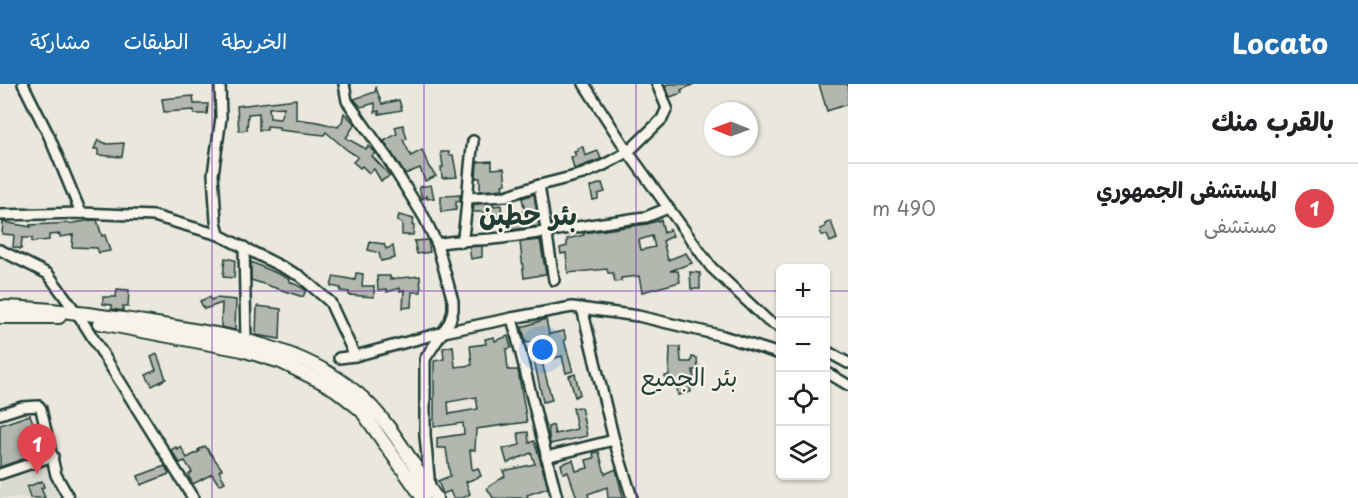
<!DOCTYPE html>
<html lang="ar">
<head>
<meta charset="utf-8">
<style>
  body { margin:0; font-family:"Playpen Sans","Playpen Sans Arabic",sans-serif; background:#f2f2f2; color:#202124; direction:rtl }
  .controls { position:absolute; right:18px; bottom:18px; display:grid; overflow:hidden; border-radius:9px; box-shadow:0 2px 4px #0004 }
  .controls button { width:54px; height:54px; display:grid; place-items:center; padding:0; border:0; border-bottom:2px solid #e0e0e0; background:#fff; color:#202124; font:30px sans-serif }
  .compass { position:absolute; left:704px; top:18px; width:54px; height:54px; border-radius:50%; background:#fff; box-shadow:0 2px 4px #0004; rotate:271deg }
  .you { position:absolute; left:543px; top:266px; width:21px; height:21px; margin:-15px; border:4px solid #fff; border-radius:50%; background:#1a73e8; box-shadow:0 0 0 9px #1a73e833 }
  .badge { display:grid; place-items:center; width:39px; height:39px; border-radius:50%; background:#1f6fb2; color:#fff; font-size:20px; font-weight:700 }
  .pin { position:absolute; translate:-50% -50px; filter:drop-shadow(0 2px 3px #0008) }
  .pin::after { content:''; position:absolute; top:32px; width:21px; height:18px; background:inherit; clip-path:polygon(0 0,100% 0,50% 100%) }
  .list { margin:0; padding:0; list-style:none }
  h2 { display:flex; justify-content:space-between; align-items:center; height:78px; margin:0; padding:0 24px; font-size:26px }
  h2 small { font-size:20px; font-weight:400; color:#757577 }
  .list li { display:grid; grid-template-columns:39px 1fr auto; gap:18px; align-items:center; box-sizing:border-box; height:90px; padding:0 24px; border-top:2px solid #e0e0e0 }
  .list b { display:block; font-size:22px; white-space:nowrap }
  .list p { margin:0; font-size:20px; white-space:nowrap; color:#757577 }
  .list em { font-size:20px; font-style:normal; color:#757577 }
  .icon { flex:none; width:33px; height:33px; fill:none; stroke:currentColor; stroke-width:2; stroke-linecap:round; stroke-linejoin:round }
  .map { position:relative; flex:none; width:848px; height:414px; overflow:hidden; direction:ltr }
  header { display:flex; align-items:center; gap:36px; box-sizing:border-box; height:84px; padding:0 30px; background:#1f6fb2; color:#fff }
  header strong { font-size:28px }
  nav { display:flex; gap:33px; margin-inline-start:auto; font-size:21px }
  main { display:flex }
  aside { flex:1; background:#fff }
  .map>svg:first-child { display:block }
  .built { fill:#d9dacf }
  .building { fill:#b2b8ae; stroke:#1f3d34; stroke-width:1.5; fill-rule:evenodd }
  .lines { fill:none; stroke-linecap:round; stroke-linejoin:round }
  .minor-casing { stroke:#1f3d34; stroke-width:14 }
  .major-casing { stroke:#1f3d34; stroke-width:16 }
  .minor { stroke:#f7f3e8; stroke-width:9 }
  .major { stroke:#f7f3e8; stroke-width:12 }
  .grid { fill:none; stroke:#7b2cbf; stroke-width:1.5; stroke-opacity:0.55 }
  .labels { text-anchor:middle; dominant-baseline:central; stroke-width:4.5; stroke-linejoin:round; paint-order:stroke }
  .quarter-label { font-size:24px; fill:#1f3d34; stroke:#f7f3e8 }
  .district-label { font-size:27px; font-weight:bold; fill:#1f3d34; stroke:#f7f3e8 }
</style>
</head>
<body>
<header>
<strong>Locato</strong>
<nav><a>الخريطة</a><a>الطبقات</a><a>مشاركة</a></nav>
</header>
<main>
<aside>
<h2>بالقرب منك<small></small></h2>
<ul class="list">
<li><span class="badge" style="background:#e0444e">1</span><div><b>المستشفى الجمهوري</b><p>مستشفى</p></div><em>490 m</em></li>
</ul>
</aside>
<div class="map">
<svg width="848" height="414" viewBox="0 0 848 414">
  <rect width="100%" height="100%" fill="#eae8dd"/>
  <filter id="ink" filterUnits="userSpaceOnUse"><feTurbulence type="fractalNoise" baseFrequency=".0167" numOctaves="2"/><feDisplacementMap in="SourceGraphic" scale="12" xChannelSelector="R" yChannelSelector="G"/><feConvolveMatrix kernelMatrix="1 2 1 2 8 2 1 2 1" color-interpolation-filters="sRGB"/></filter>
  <g filter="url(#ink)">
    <polygon class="built" points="47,382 59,414 0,414 0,399"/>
    <g class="building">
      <polygon points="668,0 694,0 681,6 682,9 670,13 665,1"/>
      <polygon points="819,0 848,0 848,20 827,27"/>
      <polygon points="376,4 382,20 399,16 402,26 379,30 379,27 375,28 375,19 361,23 354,15 375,8"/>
      <polygon points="193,12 194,20 208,20 207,30 194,30 194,26 164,28 162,15"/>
      <path d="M296,15V35L318,38L338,43L342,38L344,29L355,40L346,54L366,65L368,62L375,69L372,72L390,92L381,97L374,85L369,89L362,82L360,84L353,78L358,73L347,66L326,48L324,51L279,46V43L267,42V46H259V29L248,30L247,46L239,47L237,22ZM284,23L280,35L270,34L269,24Z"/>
      <polygon points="403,41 407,55 403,56 411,72 422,66 429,83 436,92 425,97 420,84 405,90 384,57 397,50 395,43"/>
      <polygon points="98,56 107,60 124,59 122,73 98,71 98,65 94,65"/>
      <polygon points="583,63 585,72 598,67 601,75 574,85 571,73 576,72 574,68 578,67 577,64"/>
      <polygon points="441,68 449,68 449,71 453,71 457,93 442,94 441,83 443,83"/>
      <polygon points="492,77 492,85 504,84 506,100 502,101 503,105 480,107 480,94 476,94 477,78"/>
      <polygon points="602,99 605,108 598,110 598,115 593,116 590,103"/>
      <polygon points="431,101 434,114 427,115 427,112 422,115 419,103"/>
      <polygon points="534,110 539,142 511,146 509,130 525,127 522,114"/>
      <polygon points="460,111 460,117 456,118 456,126 441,128 441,112"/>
      <polygon points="493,119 494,122 501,121 502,132 489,133 489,128 473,128 474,120"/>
      <polygon points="399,131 414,135 412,141 414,142 413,151 402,151 402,139 397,137"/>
      <polygon points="93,136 97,136 102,152 105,151 110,167 99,169 97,164 72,163 73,151 60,153 60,150 49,151 49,156 32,158 32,154 22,154 21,165 13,163 14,151 2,150 3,138 31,143 30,141 73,139"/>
      <path d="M661,136L664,149L670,145L673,152L663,157L668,176L686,169L692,179L670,187H678L680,198L642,208L639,192L621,194V197L615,198L613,189H608L607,185L568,189L566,169L561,170L560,164L567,162V155L584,151L583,149L647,140ZM652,152L655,163L641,166L639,156Z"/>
      <polygon points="831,137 837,155 830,158 827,151 821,151 820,145 825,143 825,140"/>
      <polygon points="428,156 430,168 417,170 414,157"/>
      <polygon points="540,156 546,190 524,194 520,158"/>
      <polygon points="370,158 384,160 386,165 393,162 395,174 381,177 379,169 368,166"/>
      <polygon points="482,162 482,173 471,175 469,163"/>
      <polygon points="225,174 235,176 234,194 223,193"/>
      <polygon points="251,178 290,195 289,197 306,206 303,213 251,196"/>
      <polygon points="690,188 700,189 700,205 691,205"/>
      <polygon points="356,189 363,190 362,202 374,202 374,213 349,211 349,208 340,207 341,204 331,202 334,192 355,196"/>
      <polygon points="377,192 390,192 390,195 420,192 421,208 412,208 411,223 403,224 404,206 400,207 400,204 387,208 387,205 378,206"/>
      <polygon points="117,205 129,206 128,223 123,222 123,227 112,225 112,221 103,220 103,213 116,213"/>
      <polygon points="210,213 211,216 216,214 236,216 235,246 221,243 222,219 204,225 200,217"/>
      <polygon points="257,222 281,225 280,255 256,251"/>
      <polygon points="546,235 549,250 564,247 566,256 564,256 573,287 566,289 562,272 542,278 552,316 543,318 534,276 540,274 538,271 547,268 543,255 526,259 522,243"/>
      <path d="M508,252L511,264L506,265L508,286H518L527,338L476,345L475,366H470L472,386L478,384L481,392L466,398L470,410L463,414H453L450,407L443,410L438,397L450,392L446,364H437V354L464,350L463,339L434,343V277L444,275L443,264L453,262L455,283L472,281L470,262L486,260L485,255L494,253L495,257ZM476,313L478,325L449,330L448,318Z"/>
      <polygon points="670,263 680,263 681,278 691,278 692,273 697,274 698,286 693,286 694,295 689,295 691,308 678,311 676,300 665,302 665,292 669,291"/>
      <polygon points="157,270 166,295 152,302 146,291 156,286 151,273"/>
      <polygon points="575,290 580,310 575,313 569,292"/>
      <polygon points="581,323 587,352 550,360 548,343 553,341 555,350 577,345 573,324"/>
      <polygon points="30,331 38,351 27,356 32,372 0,383 0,341"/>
      <polygon points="528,348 529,359 534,357 539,372 548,404 527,411 528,414 493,414 487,404 505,392 503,387 535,380 531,369 507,379 503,365 520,361 518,349"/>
      <polygon points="205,362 222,385 219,387 225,398 219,401 212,390 193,400 188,391 192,388 185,377 180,379 171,366 176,363 178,366 181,363 187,374 200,367 198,366"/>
      <polygon points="599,368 605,390 616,385 623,414 608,414 607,403 588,410 589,414 577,414 568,388 563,389 561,380 573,376 576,387 588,384 586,376 594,374 593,369"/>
      <polygon points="165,382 169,390 141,401 138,392"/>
      <polygon points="42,397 44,403 41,404 45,414 30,414 27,403"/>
    </g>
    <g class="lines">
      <defs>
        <g id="minor">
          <polyline points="23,0 49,52 81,129"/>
          <polyline points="344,0 347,17 386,72 424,133 437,160 453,217 453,226 450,237 425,275 425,351 430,404"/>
          <polyline points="584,0 628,68 711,183 768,237 780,243"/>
          <polyline points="539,101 554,196"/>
          <polyline points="468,114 506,112 536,102 583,90 602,82 628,68 662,35 667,24 657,0"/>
          <polyline points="0,131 81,129 154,132 219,151 300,192 330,218 355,272"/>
          <polyline points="219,151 216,137 213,90 221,34 220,0"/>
          <path d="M462,158C468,124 468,91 473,57"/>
          <path d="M437,160C457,155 481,157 502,154C550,148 598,139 646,133L668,124"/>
          <polyline points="244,163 246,256"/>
          <polyline points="0,166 48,190 81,235 193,414"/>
          <polyline points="582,224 614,356 632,414"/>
          <polyline points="512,234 572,223 638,232 723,252 780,270"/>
          <polyline points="826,267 848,279"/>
          <polyline points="339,274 355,272 444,248 512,234 557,414"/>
          <polyline points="826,288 848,301"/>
          <polyline points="0,330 22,323 39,322 41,325 56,391 69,414"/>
          <polyline points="546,373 614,356"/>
          <polyline points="0,390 53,372"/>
        </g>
        <g id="major">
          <path d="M0,223C51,224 95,231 144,238C218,250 298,259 357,309C388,334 413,381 436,414"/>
          <polyline points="0,233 59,233"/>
          <polyline points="100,239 242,266 281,278 322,298 336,306 361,326 423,414"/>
        </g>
      </defs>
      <use href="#minor" class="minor-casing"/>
      <use href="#major" class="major-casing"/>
      <use href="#minor" class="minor"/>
      <use href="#major" class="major"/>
    </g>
  </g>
  <path class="grid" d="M212,0V414M424,0V414M636,0V414M0,207H780M826,207H848"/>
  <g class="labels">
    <g class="quarter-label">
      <text x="689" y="292">بئر الجميع</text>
    </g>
    <g class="district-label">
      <text x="528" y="129">بئر حطبن</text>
    </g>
  </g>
</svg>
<div class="controls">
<button>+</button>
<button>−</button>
<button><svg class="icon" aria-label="locate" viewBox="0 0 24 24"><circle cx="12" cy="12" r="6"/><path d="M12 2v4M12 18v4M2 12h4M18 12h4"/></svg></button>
<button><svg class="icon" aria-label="layers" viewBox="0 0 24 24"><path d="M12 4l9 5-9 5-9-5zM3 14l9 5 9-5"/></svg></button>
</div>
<svg class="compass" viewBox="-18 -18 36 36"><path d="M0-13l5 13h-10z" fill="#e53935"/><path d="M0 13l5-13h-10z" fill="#757577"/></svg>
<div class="you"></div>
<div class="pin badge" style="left:37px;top:390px;background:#e0444e">1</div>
</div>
</main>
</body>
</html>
